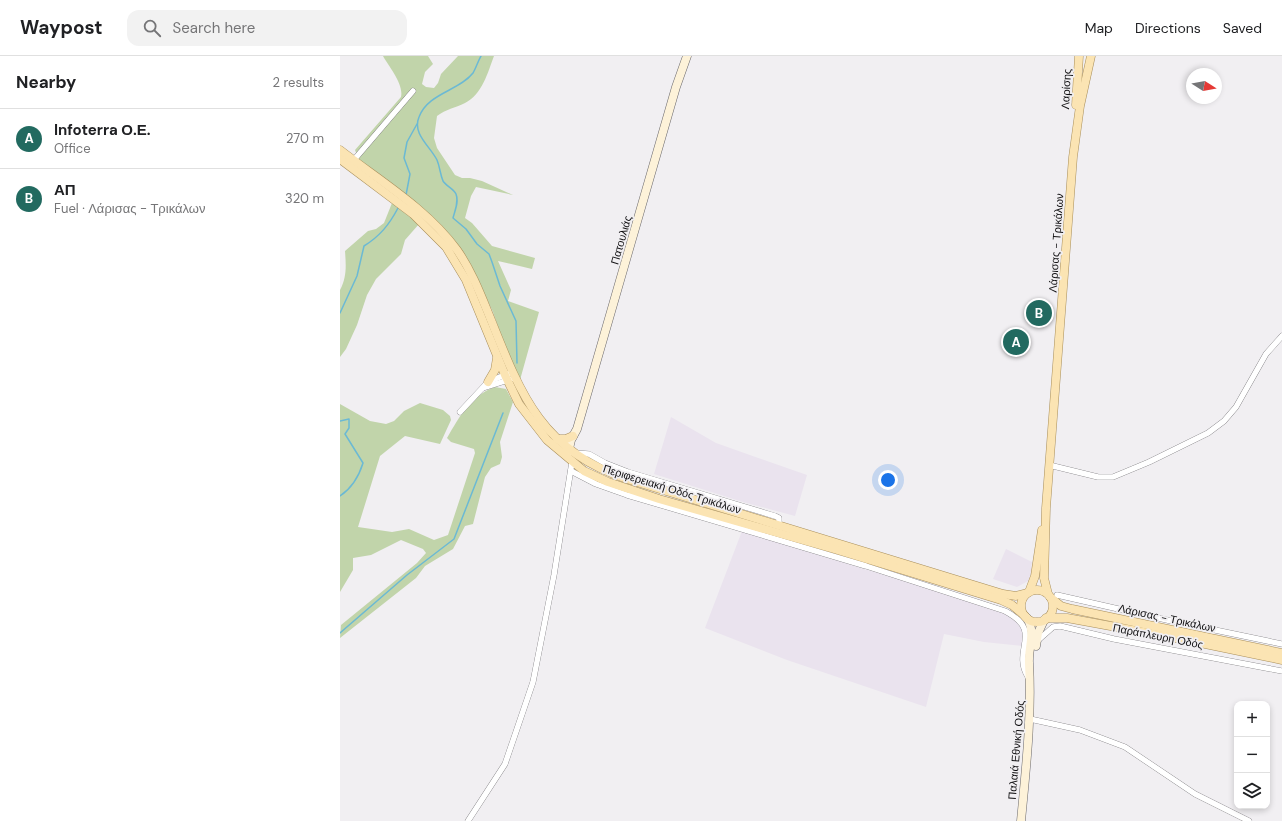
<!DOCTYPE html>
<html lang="en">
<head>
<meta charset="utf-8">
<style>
  body { margin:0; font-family:"DM Sans",sans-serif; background:#f2f2f2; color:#202124 }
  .controls { position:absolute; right:12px; bottom:12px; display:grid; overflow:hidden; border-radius:8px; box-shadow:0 2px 6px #0003 }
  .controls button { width:36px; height:36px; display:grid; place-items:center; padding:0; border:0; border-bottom:1px solid #e0e0e0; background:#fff; color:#202124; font:20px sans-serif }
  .compass { position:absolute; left:846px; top:12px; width:36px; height:36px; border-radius:50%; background:#fff; box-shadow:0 2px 6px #0003; rotate:101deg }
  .you { position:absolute; left:548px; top:424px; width:14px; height:14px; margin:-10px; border:3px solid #fff; border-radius:50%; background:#1a73e8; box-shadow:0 0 0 6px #1a73e833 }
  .badge { display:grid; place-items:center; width:26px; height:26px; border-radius:50%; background:#226a60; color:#fff; font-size:13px; font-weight:700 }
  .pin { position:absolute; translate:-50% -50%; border:2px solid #fff; box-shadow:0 1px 4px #0006 }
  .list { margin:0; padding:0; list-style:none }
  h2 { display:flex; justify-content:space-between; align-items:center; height:52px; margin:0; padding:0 16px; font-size:17px }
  h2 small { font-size:13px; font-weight:400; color:#757577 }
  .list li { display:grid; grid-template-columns:26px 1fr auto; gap:12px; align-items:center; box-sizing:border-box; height:60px; padding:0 16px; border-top:1px solid #e0e0e0 }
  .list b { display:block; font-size:15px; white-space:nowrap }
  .list p { margin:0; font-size:13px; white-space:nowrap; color:#757577 }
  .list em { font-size:13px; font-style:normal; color:#757577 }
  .icon { flex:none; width:22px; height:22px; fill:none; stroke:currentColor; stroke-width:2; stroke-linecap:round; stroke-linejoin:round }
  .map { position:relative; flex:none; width:942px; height:765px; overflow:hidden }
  header { display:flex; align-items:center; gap:24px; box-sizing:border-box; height:56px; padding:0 20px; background:#fff; border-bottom:1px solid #e0e0e0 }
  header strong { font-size:19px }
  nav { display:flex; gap:22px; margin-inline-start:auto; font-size:14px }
  .search { width:280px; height:36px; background:#f2f2f2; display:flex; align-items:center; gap:10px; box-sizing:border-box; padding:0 14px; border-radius:12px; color:#757577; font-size:15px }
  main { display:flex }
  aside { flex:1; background:#fff }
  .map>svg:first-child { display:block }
  .built { fill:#eae3ee }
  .green { fill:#c1d4aa }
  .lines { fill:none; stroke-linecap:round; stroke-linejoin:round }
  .stream { stroke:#6bb9d4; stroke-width:1.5 }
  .street-casing { stroke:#6a686c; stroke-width:6 }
  .secondary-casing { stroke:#6a686c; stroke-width:9 }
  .primary-casing { stroke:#a88e5a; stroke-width:9 }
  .street { stroke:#fff; stroke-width:5.5 }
  .secondary { stroke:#fdf2d9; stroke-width:8 }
  .primary { stroke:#fbe4b3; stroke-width:8 }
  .labels { text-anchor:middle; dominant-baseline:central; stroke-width:3.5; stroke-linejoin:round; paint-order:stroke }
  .street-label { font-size:11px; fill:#111012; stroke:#f1eff2 }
</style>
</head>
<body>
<header>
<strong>Waypost</strong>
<div class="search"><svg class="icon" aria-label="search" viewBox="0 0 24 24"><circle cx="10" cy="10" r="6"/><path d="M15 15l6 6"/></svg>Search here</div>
<nav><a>Map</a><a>Directions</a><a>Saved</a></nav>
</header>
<main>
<aside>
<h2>Nearby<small>2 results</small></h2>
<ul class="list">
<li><span class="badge">A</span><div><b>Infoterra Ο.Ε.</b><p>Office</p></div><em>270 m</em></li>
<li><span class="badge">B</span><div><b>ΑΠ</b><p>Fuel · Λάρισας - Τρικάλων</p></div><em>320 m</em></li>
</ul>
</aside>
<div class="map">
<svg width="942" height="765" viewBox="0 0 942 765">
  <rect width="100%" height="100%" fill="#f1eff2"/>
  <g class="built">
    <polygon points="331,361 376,387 467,419 455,460 403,446 314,418"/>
    <polygon points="402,475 664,556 684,571 683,590 644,586 604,578 586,651 447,604 365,572"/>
    <polygon points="666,493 692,506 690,524 677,531 653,523"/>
  </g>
  <g class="green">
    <path d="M43,0H88L93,8L85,16L82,28L86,31L94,32L98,27L101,18L118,0H154C148,16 142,39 125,47C115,52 106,53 97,60L94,82L97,92L115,119L122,122H130L142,125L173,139L136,131L131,140L125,162L132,167L152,190L195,202L192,213L158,205L171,234L168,245L199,256L180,324L162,283L153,256L131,210L19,104L15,94L61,41C64,28 49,11 43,0Z"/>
    <path d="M52,147L79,168L65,184L61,198L36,223L27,239L17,269L6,293L0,301V234C7,221 6,209 5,195L28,175L36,173L44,167Z"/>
    <path d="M155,331L166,333L173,346L160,386L162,401L160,408L151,412L145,421L133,468L125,470L113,493L85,510L76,522L0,582L1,569L77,507L86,497L83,493L61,484L31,499L13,502V514L0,536V348L30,365L46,368L54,365L64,355L80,347L103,354L110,360L111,364L100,388L65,380L40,400L18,471L52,476L69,473L94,484L108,479L135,397L134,393L111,386L107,382C120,360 130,340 155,331Z"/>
  </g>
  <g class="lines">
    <g class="stream">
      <path d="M141,0C138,5 136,12 133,17C119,35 88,37 79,61C72,78 90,90 97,104C100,111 100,118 103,125C106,130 114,133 116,138C119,146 115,154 113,162L126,173L137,188L149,198L152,206L160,230L176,265L177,307"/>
      <polyline points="66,139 70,118 64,102 67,86 77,68"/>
      <path d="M0,257L17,220L24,190C40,180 49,169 58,152"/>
      <path d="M0,365L9,363V372L5,378L23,407C19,420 12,432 0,440"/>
      <polyline points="0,577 67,519 114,483 163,357"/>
    </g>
    <defs>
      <g id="street">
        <polyline points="13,105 73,35"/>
        <polyline points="143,332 171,323"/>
        <polyline points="120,356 148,326 172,316"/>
        <polyline points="234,397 249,398 265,407 288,416 435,460 439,462 439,470"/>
        <polyline points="709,409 758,421 773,421 809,406 868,377 884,365 896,351 926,298 942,280"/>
        <path d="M231,415L256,428L287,439L526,510L665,555C705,576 671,593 688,621"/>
        <polyline points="717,539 827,564 942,588"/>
        <polyline points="696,586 713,571 720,570 774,583 942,615"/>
        <polyline points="690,663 740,674 785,691 855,738 909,765"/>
        <polyline points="128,765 165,708 193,626 214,519 232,406"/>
      </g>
      <g id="secondary">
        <polyline points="228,397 231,384 237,373 336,31 347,0"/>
        <polyline points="696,590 698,577 704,564"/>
        <path d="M681,765C686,712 692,660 689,607C688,592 696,576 687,562"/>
      </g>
      <g id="primary">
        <polyline points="736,49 739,0"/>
        <path d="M0,94C40,125 87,153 117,194C131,214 140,237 149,259C180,337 201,395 287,423L663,538L676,540L687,537"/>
        <polyline points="0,103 73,158 106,191 126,224 165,319 179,348 207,384 244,415 268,426 319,443 494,493 661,544 672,549 685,560"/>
        <polyline points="148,326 155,314 157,302"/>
        <polyline points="217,383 226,383 233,380"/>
        <circle cx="697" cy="550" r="16"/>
        <polyline points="689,536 695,520 702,474"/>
        <polyline points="708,538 704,522 706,452 733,101 740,50 751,0"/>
        <polyline points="710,541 721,550 732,553 942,597"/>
        <polyline points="706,562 727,562 841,583 942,604"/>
      </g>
    </defs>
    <use href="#street" class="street-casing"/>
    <use href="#secondary" class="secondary-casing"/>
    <use href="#primary" class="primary-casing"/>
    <use href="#street" class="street"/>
    <use href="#secondary" class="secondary"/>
    <use href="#primary" class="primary"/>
  </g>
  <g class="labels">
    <g class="street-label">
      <text transform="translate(726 33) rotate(-87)">Λαρίσης</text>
      <text transform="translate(281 184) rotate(-74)">Πατουλιάς</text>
      <text transform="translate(716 187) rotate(-86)">Λάρισας - Τρικάλων</text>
      <text transform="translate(332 433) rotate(17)">Περιφερειακή Οδός Τρικάλων</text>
      <text transform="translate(827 562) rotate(12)">Λάρισας - Τρικάλων</text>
      <text transform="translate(818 580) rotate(11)">Παράπλευρη Οδός</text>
      <text transform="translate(676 694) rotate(-85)">Παλαιά Εθνική Οδός</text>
    </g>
  </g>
</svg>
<div class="controls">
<button>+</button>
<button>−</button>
<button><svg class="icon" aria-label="layers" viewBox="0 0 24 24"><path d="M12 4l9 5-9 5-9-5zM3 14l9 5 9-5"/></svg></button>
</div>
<svg class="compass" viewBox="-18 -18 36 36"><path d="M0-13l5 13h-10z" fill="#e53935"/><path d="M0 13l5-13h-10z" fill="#757577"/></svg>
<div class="you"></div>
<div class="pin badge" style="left:676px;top:286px">A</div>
<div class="pin badge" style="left:699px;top:257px">B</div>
</div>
</main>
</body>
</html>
